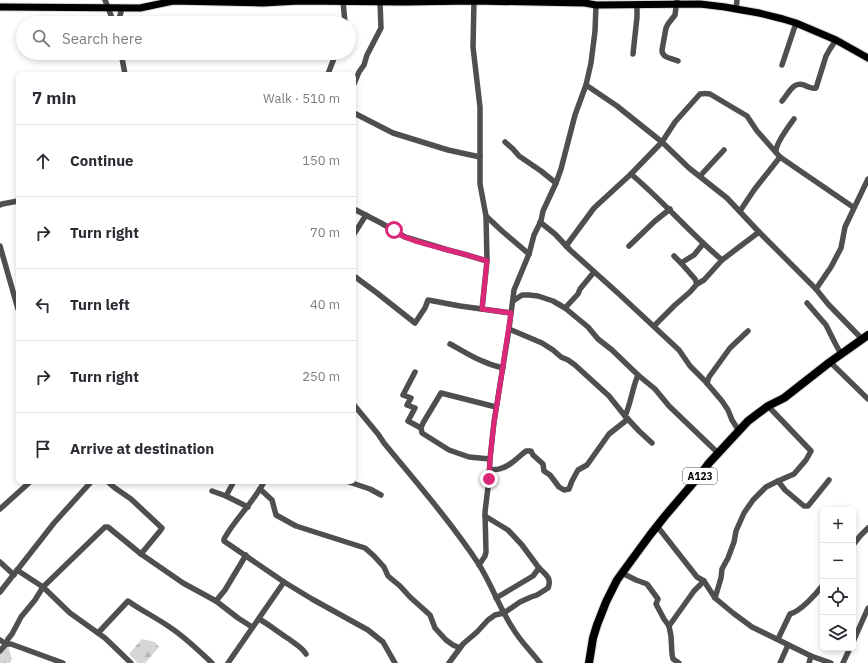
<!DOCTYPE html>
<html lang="en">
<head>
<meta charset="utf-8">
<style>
  body { margin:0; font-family:"IBM Plex Sans",sans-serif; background:#f2f2f3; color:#2b2b33 }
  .controls { position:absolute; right:12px; bottom:12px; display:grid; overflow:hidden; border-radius:6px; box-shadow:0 2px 6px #0003 }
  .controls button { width:36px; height:36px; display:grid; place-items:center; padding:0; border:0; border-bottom:1px solid #e1e1e2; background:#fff; color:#2b2b33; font:20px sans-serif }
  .stop { position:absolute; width:12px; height:12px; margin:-9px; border:3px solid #db2777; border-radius:50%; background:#fff }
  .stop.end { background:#db2777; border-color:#fff; box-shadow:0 1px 4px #0008 }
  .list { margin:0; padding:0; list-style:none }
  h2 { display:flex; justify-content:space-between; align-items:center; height:52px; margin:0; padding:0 16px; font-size:17px }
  h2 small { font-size:13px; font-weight:400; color:#7c7c81 }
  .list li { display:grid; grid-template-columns:26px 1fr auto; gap:12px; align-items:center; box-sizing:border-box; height:72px; padding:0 16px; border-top:1px solid #e1e1e2 }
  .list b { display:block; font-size:15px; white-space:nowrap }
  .list em { font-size:13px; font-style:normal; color:#7c7c81 }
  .icon { flex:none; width:22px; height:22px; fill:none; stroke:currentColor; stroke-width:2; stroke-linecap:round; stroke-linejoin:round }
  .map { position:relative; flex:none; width:868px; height:663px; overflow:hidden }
  .search { position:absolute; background:#fff; box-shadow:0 2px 6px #0003; left:16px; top:16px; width:340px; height:44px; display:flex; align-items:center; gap:10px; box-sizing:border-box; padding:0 14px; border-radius:22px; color:#7c7c81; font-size:15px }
  .panel { position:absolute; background:#fff; box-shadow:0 2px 6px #0003; left:16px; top:72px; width:340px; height:412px; border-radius:6px }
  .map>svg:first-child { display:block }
  .forest { fill:url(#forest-firs) }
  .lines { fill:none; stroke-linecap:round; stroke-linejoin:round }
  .major-casing { stroke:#dbdbdb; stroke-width:9 }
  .highway-casing { stroke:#dbdbdb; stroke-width:10 }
  .minor { stroke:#4f4f4f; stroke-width:5.5 }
  .major { stroke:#000; stroke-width:7 }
  .highway { stroke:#000; stroke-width:8 }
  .route { stroke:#db2777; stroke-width:5 }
  .labels { text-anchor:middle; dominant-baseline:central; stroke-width:3; stroke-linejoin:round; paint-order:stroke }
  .shield { fill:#fff; stroke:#4c4c4c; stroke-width:1 }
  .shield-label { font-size:10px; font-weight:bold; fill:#000 }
</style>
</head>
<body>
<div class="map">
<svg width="868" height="663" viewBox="0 0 868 663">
  <defs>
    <pattern id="forest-firs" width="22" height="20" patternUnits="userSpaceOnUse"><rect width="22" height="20" fill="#d6d6d6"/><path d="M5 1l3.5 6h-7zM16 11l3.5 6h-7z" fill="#b6b6b6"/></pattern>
  </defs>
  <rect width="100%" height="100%" fill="#fff"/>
  <g class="forest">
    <polygon points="142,639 155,642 159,647 146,662 145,663 138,663 129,654"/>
    <polygon points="8,645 12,659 10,663 0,663 0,653"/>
  </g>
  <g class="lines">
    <defs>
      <polyline id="major" points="0,7 140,8 173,1 263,3 299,1 403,2 474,1 585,3 596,5 700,4 725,7 736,9 759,13 783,19 796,23 836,40 868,58"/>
      <polyline id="highway" points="589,663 593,638 597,625 606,602 617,580 636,554 650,535 665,516 700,475 709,463 748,421 768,406 784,398 830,362 868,335"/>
    </defs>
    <use href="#major" class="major-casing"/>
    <use href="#highway" class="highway-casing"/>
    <g class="minor">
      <polyline points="105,0 114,23"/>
      <polyline points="341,0 343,1 345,23"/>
      <path d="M677,0L675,15L668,24L666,28L662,50C662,58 671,58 678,61"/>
      <polyline points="474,1 473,47 480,107 480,184 486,216 487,261 482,309"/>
      <polyline points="736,9 737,0"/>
      <polyline points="118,23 122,8"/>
      <polyline points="121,53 125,74"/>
      <polyline points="633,54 637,17 637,4"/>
      <polyline points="782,65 796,23"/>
      <polyline points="328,74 336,53"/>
      <polyline points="354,84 359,72 364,65 367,55 381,28 380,2"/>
      <polyline points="586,85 617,106 662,142 689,168 727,198 759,232 816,289 828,304 862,339"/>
      <path d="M782,101C789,93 793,81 804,85C808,87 812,89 816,88L826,56L830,49L836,40"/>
      <polyline points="354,113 393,133 448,150 480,157"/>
      <polyline points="505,142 513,149 519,156 541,171 556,183"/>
      <path d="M776,151C776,143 789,126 794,119"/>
      <path d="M631,174C663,201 690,233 722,260"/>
      <polyline points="700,176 724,150"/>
      <polyline points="0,205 2,204 18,201"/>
      <polyline points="354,209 381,223 405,237 448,250 467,255 487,261"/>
      <polyline points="740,211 754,190 780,157"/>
      <polyline points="486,216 502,231 529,254"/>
      <polyline points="540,222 555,234 570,250 619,294 679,350 690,366 705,381 722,401 728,410 732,420 739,431"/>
      <polyline points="354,234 366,215"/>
      <polyline points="0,246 18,309"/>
      <path d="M566,246L594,208L631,174L662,142L675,122L700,94C705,93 706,93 710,94L747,116L757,131L780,157L793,166L853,207"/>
      <polyline points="629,246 655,221 670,209"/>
      <polyline points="674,256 681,263"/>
      <polyline points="354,276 377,293 415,323 425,308 428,300 460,306 511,313"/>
      <polyline points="697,284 695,279 681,263 694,255 703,244"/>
      <polyline points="816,289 831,267 841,248 845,227 868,179"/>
      <polyline points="513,301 522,295 529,295 538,296 553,301 565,308 588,327 598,339 612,350 638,375 655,389 669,406 718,453"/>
      <polyline points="807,303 826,325 835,343 841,354"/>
      <polyline points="565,308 578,294 580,289 594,272"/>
      <polyline points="654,326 675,305 690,292 697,284 704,280 722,260 759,232"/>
      <polyline points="509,329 542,343 553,350 561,357 568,360 575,365 609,396 625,416 639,431 652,443"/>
      <path d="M450,344C467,353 483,364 503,368"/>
      <polyline points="830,362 868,399"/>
      <polyline points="415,372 403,395 411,398 407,405 415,408 408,421 421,428"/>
      <polyline points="707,383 709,377 730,348 748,331"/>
      <path d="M354,405L378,434L384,443C416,482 450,521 478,563C491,583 499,607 512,627C520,641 530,650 540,663"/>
      <path d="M625,416C631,403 632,389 638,375"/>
      <polyline points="490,459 469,457 449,450 422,433 421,428 423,423 441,393 496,407"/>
      <path d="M490,470C493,469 496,470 499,469C510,467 518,457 526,451H531L533,455L543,464L544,471L550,475L559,487L564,490L569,489L572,481L578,470L587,465L609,434L628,419"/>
      <polyline points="778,481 785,490 804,506 808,506 829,480"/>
      <path d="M264,482C253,503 235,519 224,539V541L284,582L312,599L368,630L383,642L395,663"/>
      <polyline points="349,482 370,489 381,495"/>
      <polyline points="260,489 272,500 276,515 296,526 365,548 374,556 384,567 388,576 400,586 410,597 430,615 435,628 446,640 453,645 460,648"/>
      <polyline points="212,491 226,496 248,507"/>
      <polyline points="226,496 233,483 233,482"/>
      <polyline points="0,509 30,482"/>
      <polyline points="485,516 508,530 522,545 539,568 533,576 496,598"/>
      <polyline points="657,526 697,577 704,581 715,598 733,613 752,627 811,656 831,663"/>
      <polyline points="853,545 860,536 868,528"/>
      <polyline points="141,554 183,583 216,601"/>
      <polyline points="246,555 225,590 216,601 238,618 252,627"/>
      <polyline points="0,562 14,575"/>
      <polyline points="479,565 485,556 486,552 485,512 489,479 490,459 494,422 509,329 514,290 529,254 534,235 541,221 543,211 556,183 561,169 575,115 586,85 591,63 595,31 596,5"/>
      <polyline points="17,570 43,587 70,613 105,638 131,663"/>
      <polyline points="622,573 636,580 647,584 658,599 656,604 664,619 669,626 671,636 672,654 673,659 679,663"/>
      <polyline points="0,592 54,523 91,482"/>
      <polyline points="715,598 721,578 722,569 728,558 734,542 736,531 744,513 753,500 766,487 778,481 794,474 806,460 811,451 768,406"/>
      <path d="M259,619C270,625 279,633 289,639C295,644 302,647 306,654"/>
      <polyline points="669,626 694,591 704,581"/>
      <path d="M98,633L128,601C142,611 157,618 171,628C186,638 199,651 212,663"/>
      <path d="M778,639L790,614C801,611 816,594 823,585"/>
      <polyline points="0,640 6,644 11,644 63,663"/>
      <polyline points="853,642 868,608"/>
      <polyline points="0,651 6,644 8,639 12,634 21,617 35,600 43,587 105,527 108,527 141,554 160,531 162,528 131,499 115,488 108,482"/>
      <polyline points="228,663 284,582"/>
      <path d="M449,663L463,644L477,632L488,620L495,615L504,613L520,602L531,597L537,595L548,588C552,578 546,575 539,568"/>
      <polyline points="780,663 788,645"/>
      <polyline points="809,663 811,656"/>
      <polyline points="843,663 850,648"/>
    </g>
    <use href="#major" class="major"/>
    <use href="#highway" class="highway"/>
  </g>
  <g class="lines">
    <polyline class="route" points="394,230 400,235 415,241 448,250 467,255 487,261 482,309 511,313 498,398 494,422 490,459 489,479"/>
  </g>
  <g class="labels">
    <rect class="shield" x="683" y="468" width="34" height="16" rx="3"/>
    <g class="shield-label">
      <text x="700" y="476">A123</text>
    </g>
  </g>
</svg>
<div class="controls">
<button>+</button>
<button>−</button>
<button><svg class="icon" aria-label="locate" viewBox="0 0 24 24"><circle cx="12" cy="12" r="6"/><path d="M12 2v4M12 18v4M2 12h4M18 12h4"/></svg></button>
<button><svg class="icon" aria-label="layers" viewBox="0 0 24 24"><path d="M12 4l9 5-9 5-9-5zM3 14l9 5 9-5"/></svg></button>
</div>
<div class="stop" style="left:394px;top:230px"></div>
<div class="stop end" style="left:489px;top:479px"></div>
<div class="search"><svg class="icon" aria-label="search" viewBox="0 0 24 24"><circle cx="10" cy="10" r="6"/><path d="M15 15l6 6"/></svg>Search here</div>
<section class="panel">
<h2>7 min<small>Walk · 510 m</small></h2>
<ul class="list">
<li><svg class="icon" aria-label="ahead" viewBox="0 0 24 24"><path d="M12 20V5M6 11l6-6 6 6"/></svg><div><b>Continue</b></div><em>150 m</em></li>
<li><svg class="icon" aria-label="right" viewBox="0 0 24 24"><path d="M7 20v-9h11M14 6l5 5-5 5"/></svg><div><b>Turn right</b></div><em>70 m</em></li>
<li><svg class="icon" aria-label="left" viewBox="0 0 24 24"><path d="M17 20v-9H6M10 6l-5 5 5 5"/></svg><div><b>Turn left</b></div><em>40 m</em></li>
<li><svg class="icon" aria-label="right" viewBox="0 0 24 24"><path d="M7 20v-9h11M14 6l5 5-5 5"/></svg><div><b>Turn right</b></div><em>250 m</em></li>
<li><svg class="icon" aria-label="arrive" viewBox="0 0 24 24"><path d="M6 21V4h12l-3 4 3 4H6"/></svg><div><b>Arrive at destination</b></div></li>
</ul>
</section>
</div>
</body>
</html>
